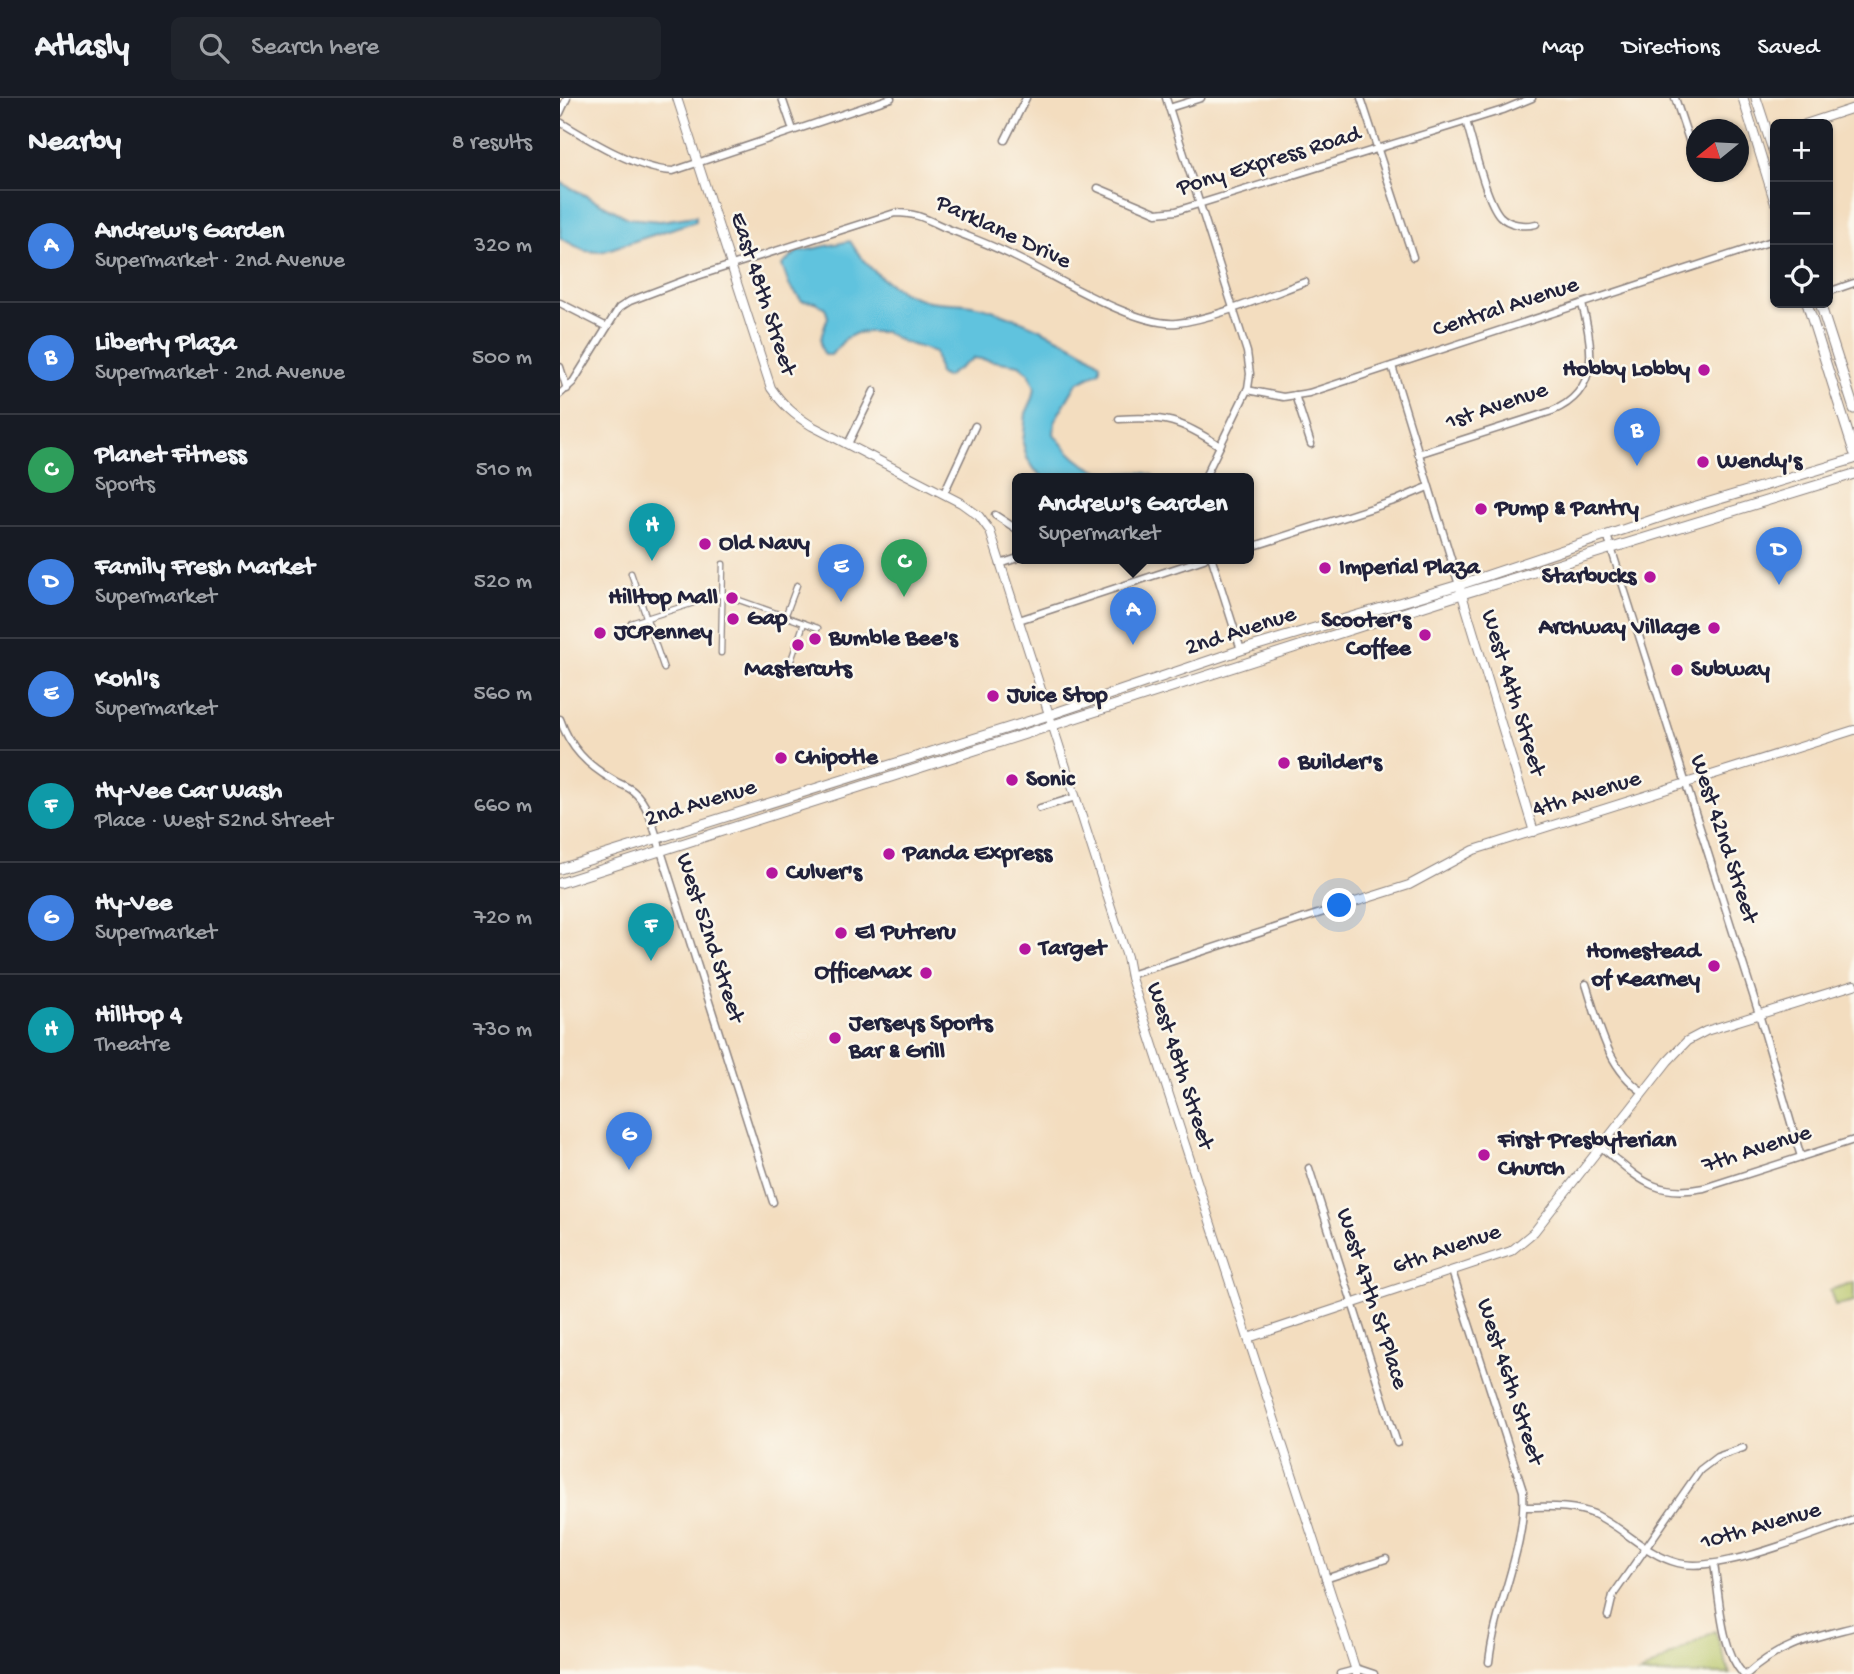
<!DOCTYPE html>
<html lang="en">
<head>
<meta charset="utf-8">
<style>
  body { margin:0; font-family:"Gochi Hand",sans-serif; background:#20242c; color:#f1f3f6 }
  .controls { position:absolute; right:21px; top:21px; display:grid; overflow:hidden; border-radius:10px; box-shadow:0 2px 5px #0004 }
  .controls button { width:63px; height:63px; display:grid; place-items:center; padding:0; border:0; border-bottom:2px solid #363941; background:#171b24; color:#f1f3f6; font:35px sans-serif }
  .compass { position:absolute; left:1126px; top:21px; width:63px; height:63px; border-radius:50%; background:#171b24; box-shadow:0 2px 5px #0004; rotate:252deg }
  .you { position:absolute; left:780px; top:808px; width:24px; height:24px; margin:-18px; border:5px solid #fff; border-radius:50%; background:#1a73e8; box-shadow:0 0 0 10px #1a73e833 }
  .badge { display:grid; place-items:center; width:46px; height:46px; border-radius:50%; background:#2563eb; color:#fff; font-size:23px; font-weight:700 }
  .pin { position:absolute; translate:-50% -58px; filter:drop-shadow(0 2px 4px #0008) }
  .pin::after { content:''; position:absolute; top:37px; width:24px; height:21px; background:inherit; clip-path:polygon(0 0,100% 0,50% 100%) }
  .popup { position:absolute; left:452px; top:375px; width:242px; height:91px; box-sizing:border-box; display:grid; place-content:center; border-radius:10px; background:#171b24; filter:drop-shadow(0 2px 5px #0005); font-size:23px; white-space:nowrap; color:#9ea1a6 }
  .popup b { font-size:26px; color:#f1f3f6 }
  .popup::after { content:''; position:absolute; left:50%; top:100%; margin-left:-14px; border:14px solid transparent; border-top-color:#171b24 }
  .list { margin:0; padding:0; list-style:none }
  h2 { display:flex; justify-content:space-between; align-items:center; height:91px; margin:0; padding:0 28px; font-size:30px }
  h2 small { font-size:23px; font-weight:400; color:#9ea1a6 }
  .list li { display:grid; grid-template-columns:46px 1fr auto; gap:21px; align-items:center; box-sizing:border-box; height:112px; padding:0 28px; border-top:2px solid #363941 }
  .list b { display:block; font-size:26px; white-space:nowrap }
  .list p { margin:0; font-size:23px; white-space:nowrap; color:#9ea1a6 }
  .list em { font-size:23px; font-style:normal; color:#9ea1a6 }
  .icon { flex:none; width:38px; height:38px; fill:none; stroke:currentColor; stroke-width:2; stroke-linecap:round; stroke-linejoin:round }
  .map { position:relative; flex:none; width:1294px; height:1576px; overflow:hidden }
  header { display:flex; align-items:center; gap:42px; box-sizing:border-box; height:98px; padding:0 35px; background:#171b24; border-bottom:2px solid #363941 }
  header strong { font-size:33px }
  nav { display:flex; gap:38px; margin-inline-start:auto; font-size:24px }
  .search { width:490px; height:63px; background:#20242c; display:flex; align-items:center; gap:18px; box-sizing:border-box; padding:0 24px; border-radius:10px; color:#9ea1a6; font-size:26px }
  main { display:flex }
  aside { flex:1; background:#171b24 }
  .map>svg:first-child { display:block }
  .green { fill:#b6c466; stroke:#6c7350; stroke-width:2 }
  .water { fill:#60c3de; stroke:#41728c; stroke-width:2 }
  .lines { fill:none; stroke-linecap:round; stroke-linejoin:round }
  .pedestrian-casing { stroke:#8a807d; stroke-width:7 }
  .minor-casing { stroke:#8a807d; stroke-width:9 }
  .tertiary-casing { stroke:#8a807d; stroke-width:10 }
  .secondary-casing { stroke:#8a807d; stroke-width:11 }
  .pedestrian { stroke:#fff; stroke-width:4.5 }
  .minor { stroke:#fff; stroke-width:6 }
  .tertiary { stroke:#fff; stroke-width:8 }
  .secondary { stroke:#fff; stroke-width:9 }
  .poi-dot { fill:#b5179e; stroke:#fbf7ec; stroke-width:2.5 }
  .labels { text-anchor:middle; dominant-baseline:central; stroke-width:5; stroke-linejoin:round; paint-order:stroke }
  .street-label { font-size:24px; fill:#22223b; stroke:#fbf7ec }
  .poi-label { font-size:24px; font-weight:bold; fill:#22223b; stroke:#fbf7ec; text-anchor:start }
</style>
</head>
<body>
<header>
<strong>Atlasly</strong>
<div class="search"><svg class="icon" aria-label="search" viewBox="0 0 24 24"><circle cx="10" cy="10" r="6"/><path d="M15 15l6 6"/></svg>Search here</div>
<nav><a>Map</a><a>Directions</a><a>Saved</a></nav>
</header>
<main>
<aside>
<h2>Nearby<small>8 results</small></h2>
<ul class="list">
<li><span class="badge" style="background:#3f7fe0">A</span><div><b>Andrew's Garden</b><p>Supermarket · 2nd Avenue</p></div><em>320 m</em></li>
<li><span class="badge" style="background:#3f7fe0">B</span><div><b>Liberty Plaza</b><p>Supermarket · 2nd Avenue</p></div><em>500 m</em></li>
<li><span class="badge" style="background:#2e9e5b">C</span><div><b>Planet Fitness</b><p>Sports</p></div><em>510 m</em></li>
<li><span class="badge" style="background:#3f7fe0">D</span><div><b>Family Fresh Market</b><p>Supermarket</p></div><em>520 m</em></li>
<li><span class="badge" style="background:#3f7fe0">E</span><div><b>Kohl's</b><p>Supermarket</p></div><em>560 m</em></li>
<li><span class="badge" style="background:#0f9aa8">F</span><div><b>Hy-Vee Car Wash</b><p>Place · West 52nd Street</p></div><em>660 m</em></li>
<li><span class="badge" style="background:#3f7fe0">G</span><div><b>Hy-Vee</b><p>Supermarket</p></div><em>720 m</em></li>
<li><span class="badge" style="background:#0f9aa8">H</span><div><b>Hilltop 4</b><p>Theatre</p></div><em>730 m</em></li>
</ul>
</aside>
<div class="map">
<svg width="1294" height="1576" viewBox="0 0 1294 1576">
  <rect width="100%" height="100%" fill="#fbf7ec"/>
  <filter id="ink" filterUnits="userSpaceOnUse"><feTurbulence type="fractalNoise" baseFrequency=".0143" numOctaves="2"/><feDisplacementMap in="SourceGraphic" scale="14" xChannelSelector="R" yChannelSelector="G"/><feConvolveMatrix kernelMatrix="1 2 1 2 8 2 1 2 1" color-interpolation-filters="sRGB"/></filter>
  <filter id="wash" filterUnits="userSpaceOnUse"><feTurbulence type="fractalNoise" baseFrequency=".00686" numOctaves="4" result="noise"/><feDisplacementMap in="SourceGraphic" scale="28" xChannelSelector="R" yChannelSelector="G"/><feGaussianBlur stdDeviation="1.57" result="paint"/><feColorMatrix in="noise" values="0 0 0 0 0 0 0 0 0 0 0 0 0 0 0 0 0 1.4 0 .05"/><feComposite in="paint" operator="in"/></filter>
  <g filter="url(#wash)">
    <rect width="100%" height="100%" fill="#f3ddbf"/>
    <g class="green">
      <polygon points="1294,1184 1294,1203 1275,1208 1270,1192"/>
      <polygon points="1155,1533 1170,1576 1079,1576"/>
    </g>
    <g class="water">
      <polygon points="0,84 68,120 100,123 136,118 136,123 41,154 25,153 0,140"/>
      <path d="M290,143C306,170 333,194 364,202C380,206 396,204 412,207C442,212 518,246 540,265V273L517,285L495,322L494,336C512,360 530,377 562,375C575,374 588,373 599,381H486L475,372L467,360L463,345L466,315L473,300L475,289L469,275L459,267L414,260L386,279L379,276L375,254L343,244L325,234H308L297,235L286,240L271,257H265C256,244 264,232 268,219L265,210L255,204L242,203L229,187L222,167L237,154Z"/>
    </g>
  </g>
  <g filter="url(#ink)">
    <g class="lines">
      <defs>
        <g id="pedestrian">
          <polyline points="71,475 104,571"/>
          <polyline points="225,519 237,487"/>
          <polyline points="71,525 162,496 258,530"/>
          <polyline points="161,555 163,466"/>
          <polyline points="228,571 244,525"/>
        </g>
        <g id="minor">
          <polyline points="222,0 233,32"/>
          <polyline points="606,0 687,254 690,276 688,290 644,381"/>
          <polyline points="801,0 853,159"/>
          <polyline points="1115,0 1136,63"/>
          <polyline points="609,10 641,0"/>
          <polyline points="0,15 7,0"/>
          <path d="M906,23C913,45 926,103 940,118C949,127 965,129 976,126"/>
          <path d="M0,24C31,43 78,72 113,73L331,0"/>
          <polyline points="445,42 466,0"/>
          <polyline points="538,90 597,115 616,113 943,12 972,0"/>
          <polyline points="1268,194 1294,185"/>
          <polyline points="0,205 47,229"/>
          <polyline points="832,268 899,487"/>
          <polyline points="0,269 7,291"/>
          <polyline points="687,292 723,299 749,295 1215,142"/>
          <path d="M0,296L13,284L59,210L70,203L128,181L335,115C361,115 368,123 391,132C412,140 434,148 455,159C495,178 575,229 617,225C654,221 709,197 745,184"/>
          <polyline points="735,297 751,346"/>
          <path d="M559,321C606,318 620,322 660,348"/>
          <polyline points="288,346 314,293"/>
          <path d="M858,356L992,313C1041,293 1033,247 1022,206"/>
          <polyline points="384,395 415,328"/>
          <polyline points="435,417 458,432"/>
          <polyline points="1047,437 1199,916 1241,1059"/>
          <polyline points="688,450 837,402 868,389"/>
          <polyline points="652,461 681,552"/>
          <polyline points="440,466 458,460"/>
          <polyline points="459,522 644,461"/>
          <path d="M0,621C10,650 27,667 53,682C59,686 67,688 73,693C89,706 95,734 101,753L213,1104"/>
          <polyline points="480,710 516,699"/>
          <polyline points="570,877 776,810"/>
          <path d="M1026,886C1039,926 1047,970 1083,994"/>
          <path d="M1041,1049C1078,1079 1093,1100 1144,1090L1294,1042"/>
          <polyline points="749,1070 837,1345"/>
          <path d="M892,1173L963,1393C967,1448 935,1508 929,1564"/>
          <path d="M964,1409C987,1409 1012,1407 1034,1416C1063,1429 1086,1457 1118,1465C1158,1476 1252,1436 1294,1422"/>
          <path d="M1154,1466C1160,1500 1160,1550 1183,1576"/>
          <polyline points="765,1481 826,1461"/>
          <polyline points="1048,1518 1053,1497 1140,1372 1157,1359 1183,1350"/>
          <polyline points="780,1576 799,1571 814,1576"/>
          <path d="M1187,1576C1220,1546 1252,1540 1294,1529"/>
        </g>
        <g id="tertiary">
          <path d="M117,0L211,290C223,307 234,317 252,328L401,405L419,418L430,433L567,859L571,880L797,1576"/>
          <polyline points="1245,26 1294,10"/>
          <polyline points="900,490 974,734"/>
          <polyline points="776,810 849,787 914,752 1294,632"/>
          <polyline points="688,1240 951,1153 974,1134 1108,963 1127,943 1146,933 1294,887"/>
        </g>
        <g id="secondary">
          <polyline points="1183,0 1215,104"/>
          <polyline points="1196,0 1215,58"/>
          <polyline points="1247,205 1294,354"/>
          <polyline points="1260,205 1294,311"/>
          <polyline points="0,771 489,617 681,552 899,487 1116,414 1294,361"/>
          <polyline points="0,785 902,496 1294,376"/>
        </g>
      </defs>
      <use href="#pedestrian" class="pedestrian-casing"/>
      <use href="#minor" class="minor-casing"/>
      <use href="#tertiary" class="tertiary-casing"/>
      <use href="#secondary" class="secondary-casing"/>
      <use href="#pedestrian" class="pedestrian"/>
      <use href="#minor" class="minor"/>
      <use href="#tertiary" class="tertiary"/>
      <use href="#secondary" class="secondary"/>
    </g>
  </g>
  <g class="poi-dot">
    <circle cx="1144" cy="272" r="7"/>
    <circle cx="1143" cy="364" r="7"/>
    <circle cx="921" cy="411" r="7"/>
    <circle cx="145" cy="446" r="7"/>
    <circle cx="765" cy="470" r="7"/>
    <circle cx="1090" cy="479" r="7"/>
    <circle cx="172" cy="500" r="7"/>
    <circle cx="173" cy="521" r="7"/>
    <circle cx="1154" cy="530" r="7"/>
    <circle cx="40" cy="535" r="7"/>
    <circle cx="865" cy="537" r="7"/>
    <circle cx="255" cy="541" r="7"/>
    <circle cx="238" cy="547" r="7"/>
    <circle cx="1117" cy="572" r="7"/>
    <circle cx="433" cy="598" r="7"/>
    <circle cx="221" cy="660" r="7"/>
    <circle cx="724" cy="665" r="7"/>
    <circle cx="452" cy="682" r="7"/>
    <circle cx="329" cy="756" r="7"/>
    <circle cx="212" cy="775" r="7"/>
    <circle cx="281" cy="835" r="7"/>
    <circle cx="465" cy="851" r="7"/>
    <circle cx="1154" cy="868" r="7"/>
    <circle cx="366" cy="875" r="7"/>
    <circle cx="275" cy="940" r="7"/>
    <circle cx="924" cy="1057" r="7"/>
  </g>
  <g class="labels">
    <g class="street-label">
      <text transform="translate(709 64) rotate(-17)">Pony Express Road</text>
      <text transform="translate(443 135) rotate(25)">Parklane Drive</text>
      <text transform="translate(202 196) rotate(72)">East 48th Street</text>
      <text transform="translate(946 210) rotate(-18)">Central Avenue</text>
      <text transform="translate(937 309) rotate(-19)">1st Avenue</text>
      <text transform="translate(681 534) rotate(-18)">2nd Avenue</text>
      <text transform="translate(952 595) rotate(73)">West 44th Street</text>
      <text transform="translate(1027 697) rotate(-17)">4th Avenue</text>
      <text transform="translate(141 706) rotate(-17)">2nd Avenue</text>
      <text transform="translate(1163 741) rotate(72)">West 42nd Street</text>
      <text transform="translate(149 840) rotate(72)">West 52nd Street</text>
      <text transform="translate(619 968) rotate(72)">West 48th Street</text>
      <text transform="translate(1197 1052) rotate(-18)">7th Avenue</text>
      <text transform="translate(887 1152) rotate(-19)">6th Avenue</text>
      <text transform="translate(811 1201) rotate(72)">West 47th St Place</text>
      <text transform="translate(949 1284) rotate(72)">West 46th Street</text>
      <text transform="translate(1201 1429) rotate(-16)">10th Avenue</text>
    </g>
    <g class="poi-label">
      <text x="1130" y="272" text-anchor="end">Hobby Lobby</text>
      <text x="1157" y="364">Wendy's</text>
      <text x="935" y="411">Pump &amp; Pantry</text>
      <text x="159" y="446">Old Navy</text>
      <text x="779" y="470">Imperial Plaza</text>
      <text x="1076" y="479" text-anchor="end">Starbucks</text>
      <text x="158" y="500" text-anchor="end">Hilltop Mall</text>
      <text x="187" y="521">Gap</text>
      <text x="851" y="523" text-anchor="end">Scooter's<tspan x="851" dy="28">Coffee</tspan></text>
      <text x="1140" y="530" text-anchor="end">Archway Village</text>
      <text x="54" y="535">JCPenney</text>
      <text x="269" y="541">Bumble Bee's</text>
      <text x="238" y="572" text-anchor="middle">Mastercuts</text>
      <text x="1131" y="572">Subway</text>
      <text x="447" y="598">Juice Stop</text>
      <text x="235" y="660">Chipotle</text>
      <text x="738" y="665">Builder's</text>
      <text x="466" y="682">Sonic</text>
      <text x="343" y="756">Panda Express</text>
      <text x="226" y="775">Culver's</text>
      <text x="295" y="835">El Putreru</text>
      <text x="479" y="851">Target</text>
      <text x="1140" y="854" text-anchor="end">Homestead<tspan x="1140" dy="28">of Kearney</tspan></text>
      <text x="352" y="875" text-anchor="end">OfficeMax</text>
      <text x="289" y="926">Jerseys Sports<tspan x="289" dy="28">Bar &amp; Grill</tspan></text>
      <text x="938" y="1043">First Presbyterian<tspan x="938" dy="28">Church</tspan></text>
    </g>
  </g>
</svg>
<div class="controls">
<button>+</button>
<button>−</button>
<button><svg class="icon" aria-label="locate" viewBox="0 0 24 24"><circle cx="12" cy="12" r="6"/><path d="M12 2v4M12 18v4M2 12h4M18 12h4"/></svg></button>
</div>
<svg class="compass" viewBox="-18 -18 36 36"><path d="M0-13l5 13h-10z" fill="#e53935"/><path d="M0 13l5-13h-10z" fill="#9ea1a6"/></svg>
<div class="you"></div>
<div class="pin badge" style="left:573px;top:547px;background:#3f7fe0">A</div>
<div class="popup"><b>Andrew's Garden</b>Supermarket</div>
<div class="pin badge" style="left:1077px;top:368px;background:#3f7fe0">B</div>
<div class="pin badge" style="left:344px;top:499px;background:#2e9e5b">C</div>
<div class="pin badge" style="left:1219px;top:487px;background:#3f7fe0">D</div>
<div class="pin badge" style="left:281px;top:504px;background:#3f7fe0">E</div>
<div class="pin badge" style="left:91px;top:863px;background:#0f9aa8">F</div>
<div class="pin badge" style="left:69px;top:1072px;background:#3f7fe0">G</div>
<div class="pin badge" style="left:92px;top:463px;background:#0f9aa8">H</div>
</div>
</main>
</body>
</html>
